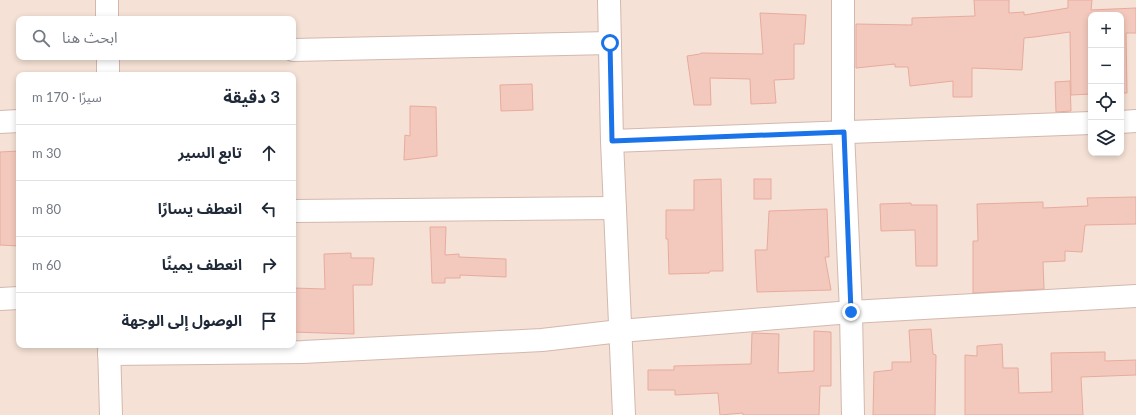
<!DOCTYPE html>
<html lang="ar">
<head>
<meta charset="utf-8">
<style>
  body { margin:0; font-family:Lato,"Noto Sans Arabic",sans-serif; background:#f6f6f7; color:#1f2937; direction:rtl }
  .controls { position:absolute; right:12px; top:12px; display:grid; overflow:hidden; border-radius:8px; box-shadow:0 2px 6px #0003 }
  .controls button { width:36px; height:36px; display:grid; place-items:center; padding:0; border:0; border-bottom:1px solid #e0e1e3; background:#fff; color:#1f2937; font:20px sans-serif }
  .stop { position:absolute; width:12px; height:12px; margin:-9px; border:3px solid #1a73e8; border-radius:50%; background:#fff }
  .stop.end { background:#1a73e8; border-color:#fff; box-shadow:0 1px 4px #0008 }
  .list { margin:0; padding:0; list-style:none }
  h2 { display:flex; justify-content:space-between; align-items:center; height:52px; margin:0; padding:0 16px; font-size:17px }
  h2 small { font-size:13px; font-weight:400; color:#747a83 }
  .list li { display:grid; grid-template-columns:26px 1fr auto; gap:12px; align-items:center; box-sizing:border-box; height:56px; padding:0 16px; border-top:1px solid #e0e1e3 }
  .list b { display:block; font-size:15px; white-space:nowrap }
  .list em { font-size:13px; font-style:normal; color:#747a83 }
  .icon { flex:none; width:22px; height:22px; fill:none; stroke:currentColor; stroke-width:2; stroke-linecap:round; stroke-linejoin:round }
  .map { position:relative; flex:none; width:1136px; height:415px; overflow:hidden; direction:ltr }
  .search { position:absolute; background:#fff; box-shadow:0 2px 6px #0003; left:16px; top:16px; width:280px; height:44px; display:flex; align-items:center; gap:10px; box-sizing:border-box; padding:0 14px; border-radius:8px; color:#747a83; font-size:15px }
  .panel { position:absolute; background:#fff; box-shadow:0 2px 6px #0003; left:16px; top:72px; width:280px; height:276px; border-radius:8px; direction:rtl }
  .map>svg:first-child { display:block }
  .residential { fill:#f5e1d5; fill-rule:evenodd }
  .building { fill:#f4c9bd; stroke:#e7ab9d }
  .lines { fill:none; stroke-linecap:round; stroke-linejoin:round }
  .minor-casing { stroke:#d3b8ae; stroke-width:24 }
  .minor { stroke:#fff; stroke-width:22 }
  .route { stroke:#1a73e8; stroke-width:5 }
</style>
</head>
<body>
<div class="map">
<svg width="1136" height="415" viewBox="0 0 1136 415">
  <rect width="100%" height="100%" fill="#fdf0e7"/>
  <path class="residential" d="M0,0H1136V415H0ZM1091,15H1121V153H1091ZM19,19H293V57H19ZM19,75H293V345H19Z"/>
  <g class="building">
    <polygon points="974,0 1009,0 1009,13 1024,12 1024,15 1068,8 1068,0 1092,0 1091,10 1136,8 1136,33 1126,33 1127,93 1121,93 1121,15 1091,15 1091,94 1071,95 1070,32 1034,37 1024,38 1022,70 972,68 972,97 953,97 953,81 910,86 908,67 895,67 895,64 856,68 856,24 912,25 912,18 975,16"/>
    <polygon points="760,13 806,15 804,44 794,44 794,79 774,80 776,103 751,104 750,79 710,78 711,105 694,105 687,56 700,54 701,53 763,54"/>
    <polygon points="1070,81 1071,111 1056,112 1055,82"/>
    <polygon points="532,84 533,110 501,111 500,85"/>
    <polygon points="410,106 436,107 437,156 404,160 405,135 410,136"/>
    <polygon points="19,151 19,246 0,245 0,152"/>
    <polygon points="721,179 723,271 710,271 709,273 669,274 668,239 666,239 666,210 694,210 694,180"/>
    <rect x="754" y="179" width="17" height="20"/>
    <polygon points="1136,197 1136,224 1085,225 1082,252 1065,251 1065,261 1043,262 1044,289 973,293 973,241 978,241 977,204 1043,202 1043,208 1088,206 1087,198"/>
    <polygon points="911,203 911,205 937,205 937,266 916,266 915,230 881,231 880,204"/>
    <polygon points="827,209 829,257 825,257 831,290 757,292 755,250 767,250 769,211"/>
    <polygon points="430,227 446,227 445,255 459,254 459,257 506,259 506,277 460,275 460,278 445,278 445,283 432,283"/>
    <polygon points="351,253 351,258 374,258 372,285 353,285 354,334 293,332 293,288 325,289 324,254"/>
    <polygon points="931,329 933,354 936,355 935,415 873,415 874,372 892,370 892,362 911,362 909,330"/>
    <polygon points="814,331 831,332 831,386 820,386 819,415 743,415 743,413 720,415 718,393 675,395 675,390 648,390 648,370 674,370 674,366 751,364 752,333 779,334 778,373 814,371"/>
    <polygon points="1002,344 1003,368 1018,368 1019,393 1052,392 1051,353 1105,352 1105,361 1136,360 1136,375 1081,377 1083,415 965,415 965,355 977,356 977,346"/>
  </g>
  <g class="lines">
    <defs>
      <g id="minor">
        <polyline points="107,0 107,19"/>
        <polyline points="609,0 612,141 624,415"/>
        <polyline points="843,0 843,132 851,312 853,415"/>
        <polyline points="293,50 610,43"/>
        <polyline points="108,57 108,75"/>
        <polyline points="0,122 19,121"/>
        <polyline points="1121,122 1136,121"/>
        <polyline points="612,141 1091,123"/>
        <polyline points="293,211 615,208"/>
        <polyline points="0,299 19,298"/>
        <polyline points="109,345 111,415"/>
        <polyline points="109,354 303,352 542,340 620,331 851,312 1136,296"/>
      </g>
    </defs>
    <use href="#minor" class="minor-casing"/>
    <use href="#minor" class="minor"/>
  </g>
  <g class="lines">
    <polyline class="route" points="610,43 612,141 844,132 851,312"/>
  </g>
</svg>
<div class="controls">
<button>+</button>
<button>−</button>
<button><svg class="icon" aria-label="locate" viewBox="0 0 24 24"><circle cx="12" cy="12" r="6"/><path d="M12 2v4M12 18v4M2 12h4M18 12h4"/></svg></button>
<button><svg class="icon" aria-label="layers" viewBox="0 0 24 24"><path d="M12 4l9 5-9 5-9-5zM3 14l9 5 9-5"/></svg></button>
</div>
<div class="stop" style="left:610px;top:43px"></div>
<div class="stop end" style="left:851px;top:312px"></div>
<div class="search"><svg class="icon" aria-label="search" viewBox="0 0 24 24"><circle cx="10" cy="10" r="6"/><path d="M15 15l6 6"/></svg>ابحث هنا</div>
<section class="panel">
<h2>3 دقيقة<small>سيرًا · 170 m</small></h2>
<ul class="list">
<li><svg class="icon" aria-label="ahead" viewBox="0 0 24 24"><path d="M12 20V5M6 11l6-6 6 6"/></svg><div><b>تابع السير</b></div><em>30 m</em></li>
<li><svg class="icon" aria-label="left" viewBox="0 0 24 24"><path d="M17 20v-9H6M10 6l-5 5 5 5"/></svg><div><b>انعطف يسارًا</b></div><em>80 m</em></li>
<li><svg class="icon" aria-label="right" viewBox="0 0 24 24"><path d="M7 20v-9h11M14 6l5 5-5 5"/></svg><div><b>انعطف يمينًا</b></div><em>60 m</em></li>
<li><svg class="icon" aria-label="arrive" viewBox="0 0 24 24"><path d="M6 21V4h12l-3 4 3 4H6"/></svg><div><b>الوصول إلى الوجهة</b></div></li>
</ul>
</section>
</div>
</body>
</html>
